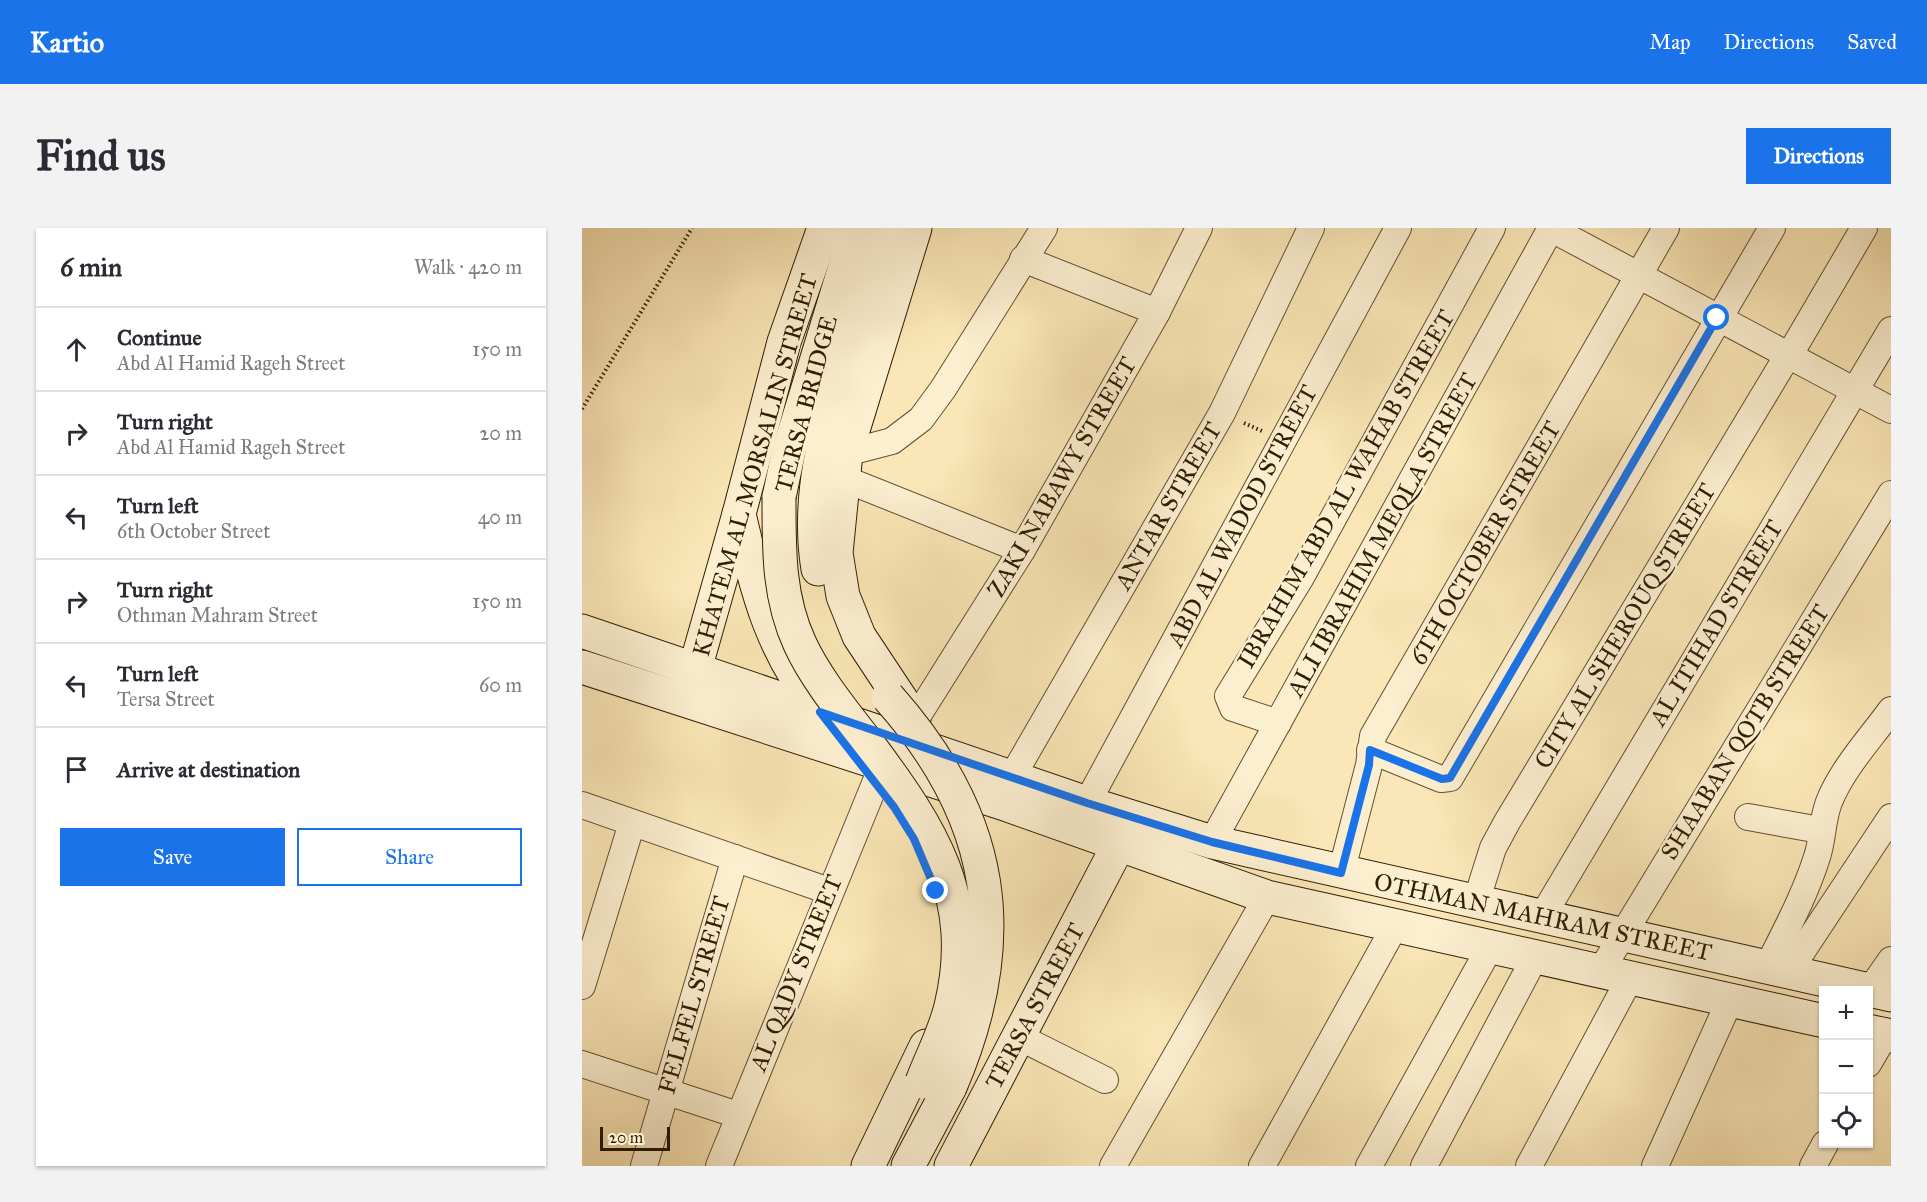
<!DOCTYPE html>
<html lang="en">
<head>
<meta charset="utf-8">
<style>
  body { margin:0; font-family:"IM FELL Great Primer",serif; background:#f2f2f3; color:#2b2b33 }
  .controls { position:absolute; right:18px; bottom:18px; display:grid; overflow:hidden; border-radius:0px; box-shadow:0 2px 4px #0004 }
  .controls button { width:54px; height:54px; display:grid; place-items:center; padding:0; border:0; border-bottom:2px solid #e1e1e2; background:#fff; color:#2b2b33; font:30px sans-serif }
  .scale { position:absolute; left:18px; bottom:15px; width:70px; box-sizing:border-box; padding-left:6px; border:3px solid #301e03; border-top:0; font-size:16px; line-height:21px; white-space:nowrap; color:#301e03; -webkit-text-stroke:4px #fcefd0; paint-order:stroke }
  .stop { position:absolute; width:18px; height:18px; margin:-14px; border:4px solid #1a73e8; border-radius:50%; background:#fff }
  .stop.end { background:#1a73e8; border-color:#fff; box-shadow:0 2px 6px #0008 }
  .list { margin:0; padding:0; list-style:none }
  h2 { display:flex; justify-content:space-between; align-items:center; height:78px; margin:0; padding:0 24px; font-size:26px }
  h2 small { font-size:20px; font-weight:400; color:#7c7c81 }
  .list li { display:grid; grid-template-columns:39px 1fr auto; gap:18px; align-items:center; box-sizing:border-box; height:84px; padding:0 24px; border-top:2px solid #e1e1e2 }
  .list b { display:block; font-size:22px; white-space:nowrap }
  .list p { margin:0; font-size:20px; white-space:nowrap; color:#7c7c81 }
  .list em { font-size:20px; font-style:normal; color:#7c7c81 }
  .actions { display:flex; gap:12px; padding:18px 24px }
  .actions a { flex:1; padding:14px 0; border:2px solid #1a73e8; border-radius:0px; text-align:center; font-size:21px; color:#1a73e8 }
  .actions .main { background:#1a73e8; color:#fff }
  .icon { flex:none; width:33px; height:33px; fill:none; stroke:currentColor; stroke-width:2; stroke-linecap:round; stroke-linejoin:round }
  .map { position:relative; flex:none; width:1309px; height:938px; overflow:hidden; border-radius:0px }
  header { display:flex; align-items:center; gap:36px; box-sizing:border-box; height:84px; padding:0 30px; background:#1a73e8; color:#fff }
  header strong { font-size:28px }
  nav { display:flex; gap:33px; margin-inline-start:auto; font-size:21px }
  .intro { display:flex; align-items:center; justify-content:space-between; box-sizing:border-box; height:144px; padding:0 36px }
  h1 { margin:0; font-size:42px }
  .button { padding:15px 27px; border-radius:0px; background:#1a73e8; color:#fff; font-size:21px; font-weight:700 }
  main { display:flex; gap:36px; padding:0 36px }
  aside { flex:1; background:#fff; border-radius:0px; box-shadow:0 2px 4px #0004 }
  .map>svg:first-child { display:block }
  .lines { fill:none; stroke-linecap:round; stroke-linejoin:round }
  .minor-casing { stroke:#625030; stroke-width:28 }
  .secondary-casing { stroke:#301e03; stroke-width:35 }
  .path { stroke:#301e03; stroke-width:4; stroke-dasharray:1.5 3; stroke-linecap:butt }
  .minor { stroke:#fcefd0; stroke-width:26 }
  .secondary { stroke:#fcefd0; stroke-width:33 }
  .secondary-bridge-casing { stroke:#301e03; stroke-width:35; stroke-linecap:butt }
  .secondary-bridge { stroke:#fcefd0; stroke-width:33 }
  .route { stroke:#1a73e8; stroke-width:8 }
  .labels { text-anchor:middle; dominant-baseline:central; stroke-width:5; stroke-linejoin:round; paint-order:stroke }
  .street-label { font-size:24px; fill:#301e03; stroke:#fcefd0 }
</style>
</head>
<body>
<header>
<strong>Kartio</strong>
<nav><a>Map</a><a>Directions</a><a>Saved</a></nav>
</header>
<div class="intro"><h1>Find us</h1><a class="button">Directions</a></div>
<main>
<aside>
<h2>6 min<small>Walk · 420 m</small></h2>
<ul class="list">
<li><svg class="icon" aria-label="ahead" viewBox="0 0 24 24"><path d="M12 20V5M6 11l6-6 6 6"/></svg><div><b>Continue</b><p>Abd Al Hamid Rageh Street</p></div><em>150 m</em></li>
<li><svg class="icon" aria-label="right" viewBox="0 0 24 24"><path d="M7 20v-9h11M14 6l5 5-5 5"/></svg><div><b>Turn right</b><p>Abd Al Hamid Rageh Street</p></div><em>20 m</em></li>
<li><svg class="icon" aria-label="left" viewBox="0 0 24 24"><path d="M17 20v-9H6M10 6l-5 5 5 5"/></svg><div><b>Turn left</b><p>6th October Street</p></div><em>40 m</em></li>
<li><svg class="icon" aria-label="right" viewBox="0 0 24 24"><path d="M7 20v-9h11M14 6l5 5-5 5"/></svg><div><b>Turn right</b><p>Othman Mahram Street</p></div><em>150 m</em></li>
<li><svg class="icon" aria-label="left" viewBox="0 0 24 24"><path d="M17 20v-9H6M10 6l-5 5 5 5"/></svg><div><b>Turn left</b><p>Tersa Street</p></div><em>60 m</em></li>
<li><svg class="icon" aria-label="arrive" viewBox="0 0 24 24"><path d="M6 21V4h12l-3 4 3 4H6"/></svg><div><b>Arrive at destination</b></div></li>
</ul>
<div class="actions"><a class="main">Save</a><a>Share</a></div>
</aside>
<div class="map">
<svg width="1309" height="938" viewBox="0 0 1309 938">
  <rect width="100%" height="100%" fill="#fae6b6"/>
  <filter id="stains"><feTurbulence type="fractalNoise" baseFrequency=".00333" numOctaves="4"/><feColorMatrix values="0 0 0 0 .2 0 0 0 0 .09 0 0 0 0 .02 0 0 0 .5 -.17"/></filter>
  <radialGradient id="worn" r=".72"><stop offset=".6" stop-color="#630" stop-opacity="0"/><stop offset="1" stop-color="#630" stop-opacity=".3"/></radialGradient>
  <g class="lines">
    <defs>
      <g id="minor">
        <polyline points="968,0 1309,182"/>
        <polyline points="441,31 575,84"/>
        <polyline points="1207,128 1282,0"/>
        <polyline points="264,225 310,213 339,191 361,161 462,0"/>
        <polyline points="260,250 440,322"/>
        <polyline points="333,492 440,322 575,84 617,0"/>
        <polyline points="696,495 651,480 646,468 718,351 910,0"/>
        <polyline points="788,522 859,551 868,550 1190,0"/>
        <polyline points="430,549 640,185 729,0"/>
        <polyline points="505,575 816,0"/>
        <polyline points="0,577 247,663"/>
        <polyline points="1166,589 1238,602"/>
        <polyline points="630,614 969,0"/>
        <polyline points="759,645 787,537 791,508 1084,0"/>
        <polyline points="894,674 911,620 925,594 1206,127"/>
        <polyline points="960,689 1309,102"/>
        <path d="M1186,738C1204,702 1223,667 1235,629C1241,611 1240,592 1247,574C1260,541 1288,511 1309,482"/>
        <polyline points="1207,743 1309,589"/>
        <polyline points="1018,744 1309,266"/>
        <polyline points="0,758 50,595"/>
        <polyline points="1288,762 1309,732"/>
        <polyline points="437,809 523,852"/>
        <polyline points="0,836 156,887"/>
        <polyline points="1286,836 1303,807"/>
        <polyline points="62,938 153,630"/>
        <polyline points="137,938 294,553"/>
        <polyline points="531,938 685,669"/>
        <polyline points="680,938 813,698"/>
        <polyline points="787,938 908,719"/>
        <polyline points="842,938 953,729"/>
        <polyline points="947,938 1048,750"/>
        <polyline points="1073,938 1148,772"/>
        <polyline points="1231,938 1243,916"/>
      </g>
      <g id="secondary">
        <polyline points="197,269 207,222 275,0"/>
        <path d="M157,286C176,366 188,421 241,487"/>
        <path d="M236,341C224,269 244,200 265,131C277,88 290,44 303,0"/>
        <polyline points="0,403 505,575 630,614 1309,767"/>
        <polyline points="0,439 420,575 685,669 1242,793"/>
        <polyline points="107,462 157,286 202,114 242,0"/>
        <polyline points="332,491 277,408 261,368 254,325 264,225 333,0"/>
        <polyline points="1286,803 1309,808"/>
        <polyline points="286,938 344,818"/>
        <polyline points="326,938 368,859"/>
        <polyline points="369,938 536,618"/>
      </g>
    </defs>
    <use href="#minor" class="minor-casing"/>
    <use href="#secondary" class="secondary-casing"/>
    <g class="path">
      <polyline points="0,181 110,0"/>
      <polyline points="662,195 680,203"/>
    </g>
    <use href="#minor" class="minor"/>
    <use href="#secondary" class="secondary"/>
    <defs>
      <g id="secondary-bridge">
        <path d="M197,269C197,320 196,369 218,416C234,451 264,487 287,517C349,600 395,670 369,778C363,804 349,830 340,854"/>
        <path d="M306,469C414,590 432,711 368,859"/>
      </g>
    </defs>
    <use href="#secondary-bridge" class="secondary-bridge-casing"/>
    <use href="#secondary-bridge" class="secondary-bridge"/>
  </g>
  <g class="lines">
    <polyline class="route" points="354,663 332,611 312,579 238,484 505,575 630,614 759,645 787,537 788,522 860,551 868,550 1135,90"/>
  </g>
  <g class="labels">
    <g class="street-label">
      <text transform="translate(224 176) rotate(-75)">TERSA BRIDGE</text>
      <text transform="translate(173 237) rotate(-74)">KHATEM AL MORSALIN STREET</text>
      <text transform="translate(480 249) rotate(-60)">ZAKI NABAWY STREET</text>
      <text transform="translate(764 261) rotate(-60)">IBRAHIM ABD AL WAHAB STREET</text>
      <text transform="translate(586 278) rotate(-60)">ANTAR STREET</text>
      <text transform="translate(660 288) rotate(-62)">ABD AL WADOD STREET</text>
      <text transform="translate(800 307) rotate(-61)">ALI IBRAHIM MEQLA STREET</text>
      <text transform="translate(903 315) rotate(-60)">6TH OCTOBER STREET</text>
      <text transform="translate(1134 395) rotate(-59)">AL ITIHAD STREET</text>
      <text transform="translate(1043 398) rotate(-59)">CITY AL SHEROUQ STREET</text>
      <text transform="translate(1163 504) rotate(-58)">SHAABAN QOTB STREET</text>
      <text transform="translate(961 689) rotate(12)">OTHMAN MAHRAM STREET</text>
      <text transform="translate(214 745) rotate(-68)">AL QADY STREET</text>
      <text transform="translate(112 767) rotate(-74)">FELFEL STREET</text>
      <text transform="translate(453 778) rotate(-62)">TERSA STREET</text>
    </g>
  </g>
  <rect width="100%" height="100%" filter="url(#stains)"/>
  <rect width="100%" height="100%" fill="url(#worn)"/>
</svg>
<div class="controls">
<button>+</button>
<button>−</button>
<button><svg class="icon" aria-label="locate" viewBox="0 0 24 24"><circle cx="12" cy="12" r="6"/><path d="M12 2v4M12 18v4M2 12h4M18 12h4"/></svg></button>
</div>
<div class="scale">20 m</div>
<div class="stop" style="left:1135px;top:90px"></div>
<div class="stop end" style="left:354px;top:663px"></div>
</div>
</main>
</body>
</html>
